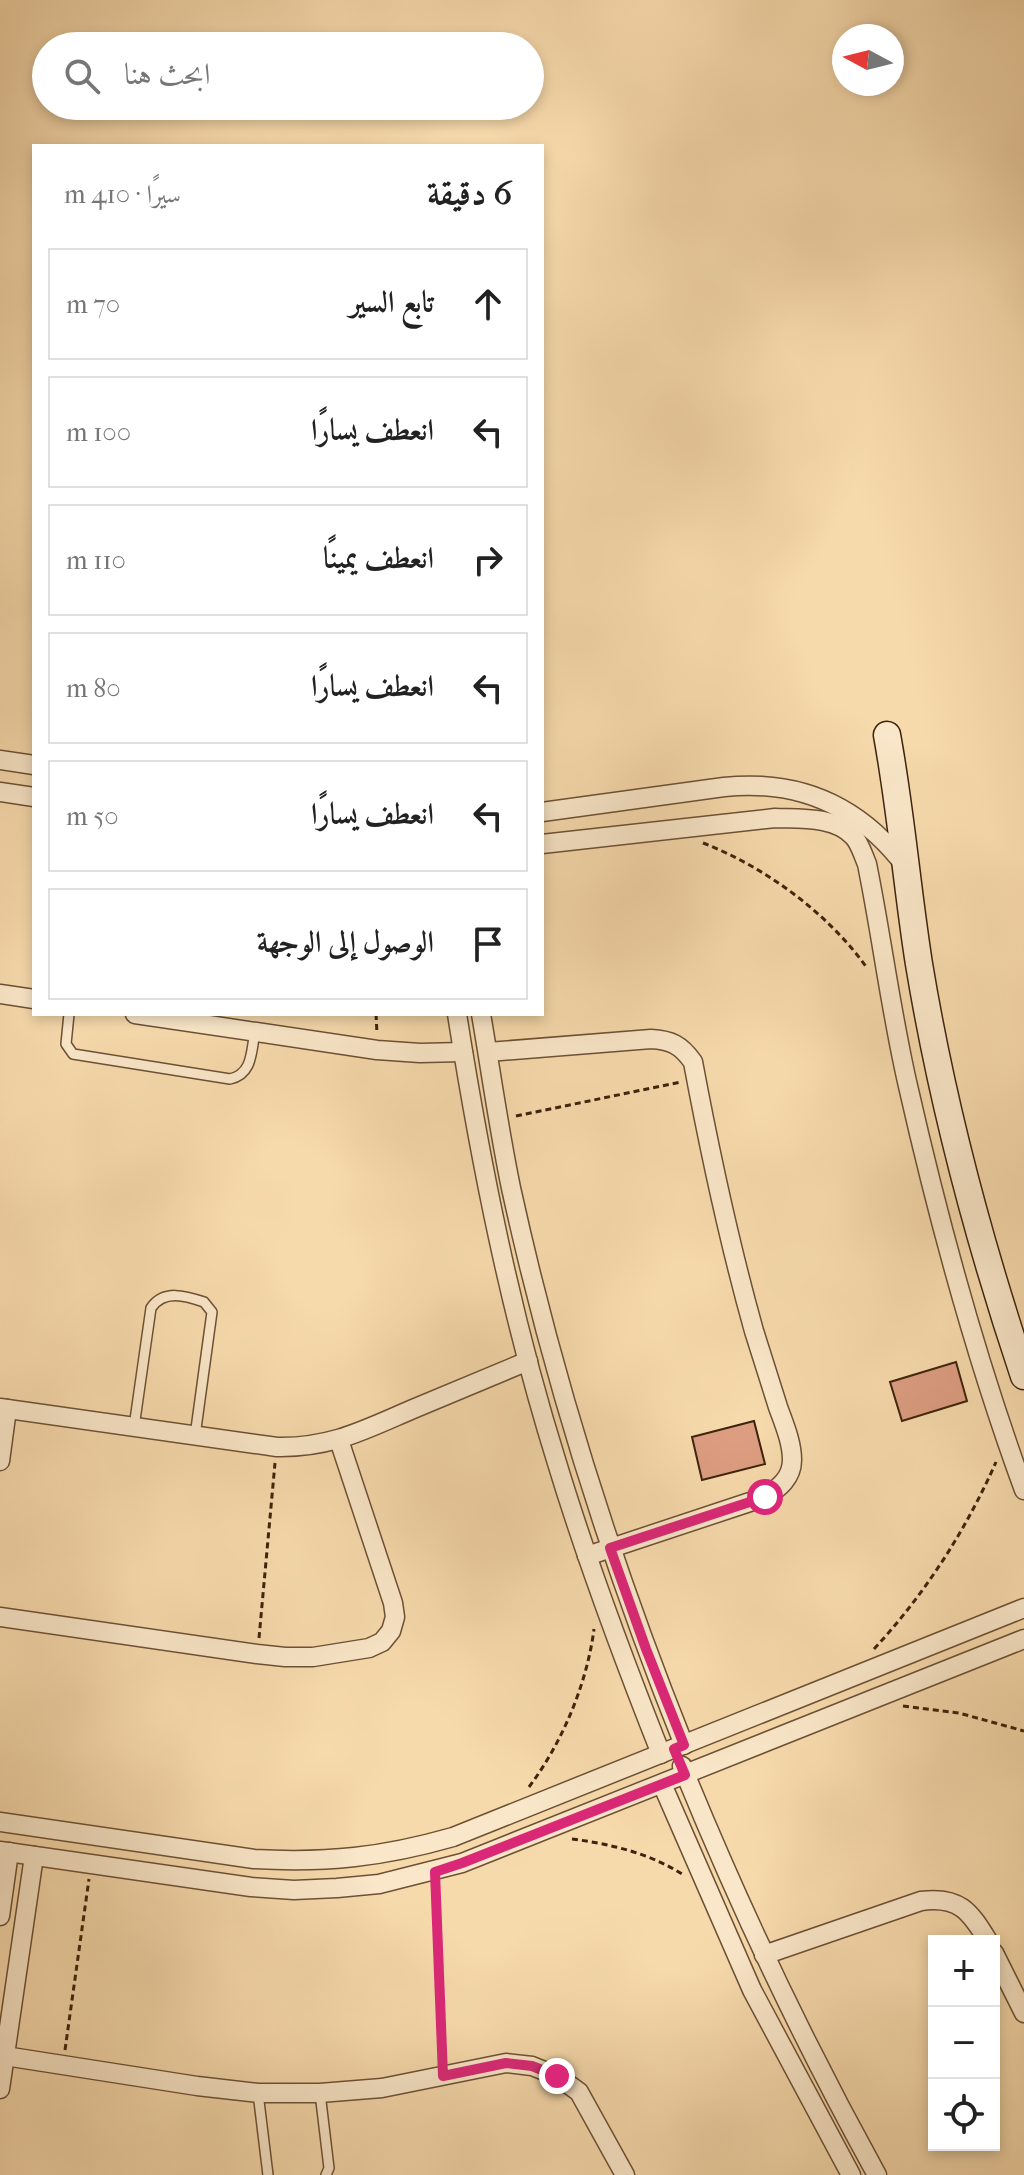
<!DOCTYPE html>
<html lang="ar">
<head>
<meta charset="utf-8">
<style>
  body { margin:0; font-family:"IM FELL French Canon",Amiri,serif; background:#f2f2f2; color:#222; direction:rtl }
  .controls { position:absolute; right:24px; bottom:24px; display:grid; overflow:hidden; border-radius:0px; box-shadow:0 4px 12px #0003 }
  .controls button { width:72px; height:72px; display:grid; place-items:center; padding:0; border:0; border-bottom:2px solid #e0e0e0; background:#fff; color:#222; font:40px sans-serif }
  .compass { position:absolute; left:832px; top:24px; width:72px; height:72px; border-radius:50%; background:#fff; box-shadow:0 4px 12px #0003; rotate:277deg }
  .stop { position:absolute; width:24px; height:24px; margin:-18px; border:6px solid #db2777; border-radius:50%; background:#fff }
  .stop.end { background:#db2777; border-color:#fff; box-shadow:0 2px 8px #0008 }
  .list { margin:0; padding:0; list-style:none }
  h2 { display:flex; justify-content:space-between; align-items:center; height:104px; margin:0; padding:0 32px; font-size:34px }
  h2 small { font-size:26px; font-weight:400; color:#767676 }
  .list li { display:grid; grid-template-columns:52px 1fr auto; gap:24px; align-items:center; box-sizing:border-box; height:112px; margin:0 16px 16px; padding:0 16px; border:2px solid #e0e0e0; border-radius:0px }
  .list b { display:block; font-size:30px; white-space:nowrap }
  .list em { font-size:26px; font-style:normal; color:#767676 }
  .icon { flex:none; width:44px; height:44px; fill:none; stroke:currentColor; stroke-width:2; stroke-linecap:round; stroke-linejoin:round }
  .map { position:relative; flex:none; width:1024px; height:2175px; overflow:hidden; direction:ltr }
  .search { position:absolute; background:#fff; box-shadow:0 4px 12px #0003; left:32px; top:32px; width:512px; height:88px; display:flex; align-items:center; gap:20px; box-sizing:border-box; padding:0 28px; border-radius:44px; color:#767676; font-size:30px }
  .panel { position:absolute; background:#fff; box-shadow:0 4px 12px #0003; left:32px; top:144px; width:512px; height:872px; border-radius:0px; direction:rtl }
  .map>svg:first-child { display:block }
  .building { fill:#dd9d81; stroke:#3d230d; stroke-width:2 }
  .lines { fill:none; stroke-linecap:round; stroke-linejoin:round }
  .lane-casing { stroke:#6c5135; stroke-width:12 }
  .street-casing { stroke:#6c5135; stroke-width:21 }
  .secondary-casing { stroke:#3d230d; stroke-width:29 }
  .path { stroke:#3d230d; stroke-width:3; stroke-dasharray:6 4; stroke-linecap:butt }
  .lane { stroke:#fae7c9; stroke-width:9 }
  .street { stroke:#fae7c9; stroke-width:18 }
  .secondary { stroke:#fae7c9; stroke-width:26 }
  .route { stroke:#db2777; stroke-width:10 }
</style>
</head>
<body>
<div class="map">
<svg width="1024" height="2175" viewBox="0 0 1024 2175">
  <rect width="100%" height="100%" fill="#f7daac"/>
  <filter id="stains"><feTurbulence type="fractalNoise" baseFrequency=".0025" numOctaves="4"/><feColorMatrix values="0 0 0 0 .2 0 0 0 0 .09 0 0 0 0 .02 0 0 0 .5 -.17"/></filter>
  <radialGradient id="worn" r=".72"><stop offset=".6" stop-color="#630" stop-opacity="0"/><stop offset="1" stop-color="#630" stop-opacity=".3"/></radialGradient>
  <g class="building">
    <polygon points="956,1362 967,1401 902,1421 890,1382"/>
    <polygon points="754,1421 765,1464 702,1480 692,1437"/>
  </g>
  <g class="lines">
    <defs>
      <g id="lane">
        <path d="M69,1014L66,1044L73,1054L230,1079C253,1074 251,1051 255,1032"/>
        <path d="M134,1427L151,1308C164,1289 186,1296 204,1302L212,1312L195,1436"/>
        <polyline points="258,2093 268,2175"/>
        <polyline points="320,2093 329,2168 326,2175"/>
      </g>
      <g id="street">
        <polyline points="0,760 34,765"/>
        <polyline points="0,792 34,797"/>
        <path d="M542,812L724,787C800,779 860,806 906,867"/>
        <path d="M542,844L775,818C800,819 834,816 853,836C860,843 863,855 867,864C882,938 891,1013 908,1086C939,1223 976,1359 1024,1490"/>
        <polyline points="0,994 34,999"/>
        <polyline points="135,1014 377,1050 420,1053 463,1052"/>
        <path d="M457,1014C481,1166 511,1316 557,1463C587,1562 623,1658 661,1754"/>
        <path d="M481,1014C491,1072 499,1130 511,1188C553,1380 611,1563 684,1745"/>
        <path d="M488,1052L651,1039C671,1040 681,1045 693,1062C710,1153 729,1242 754,1331C762,1357 770,1382 778,1407C784,1424 792,1442 792,1460C792,1478 779,1488 765,1497L587,1556"/>
        <path d="M0,1408L277,1447C331,1448 364,1430 413,1409C451,1393 489,1377 528,1361"/>
        <polyline points="0,1461 7,1409"/>
        <polyline points="0,1617 257,1654 285,1657 313,1657 369,1648 382,1642 391,1631 395,1617 393,1603 339,1440"/>
        <path d="M682,1766C739,1906 804,2043 877,2175"/>
        <polyline points="662,1784 752,1990 851,2175"/>
        <path d="M0,1822L254,1859C327,1863 383,1857 453,1837L1024,1608"/>
        <polyline points="0,1851 251,1887 294,1890 337,1888 379,1884 462,1863 1024,1639"/>
        <polyline points="0,1916 9,1852"/>
        <polyline points="994,1953 1024,2013"/>
        <path d="M764,1955L921,1901C959,1896 970,1911 988,1941"/>
        <polyline points="5,2056 197,2086 258,2093 320,2093 382,2088 506,2063 532,2066 557,2076 579,2092 625,2175"/>
        <polyline points="0,2089 34,1856"/>
      </g>
      <path id="secondary" d="M887,735C901,811 907,888 919,964C942,1103 979,1242 1024,1376"/>
    </defs>
    <use href="#lane" class="lane-casing"/>
    <use href="#street" class="street-casing"/>
    <use href="#secondary" class="secondary-casing"/>
    <g class="path">
      <path d="M703,843C765,867 828,913 867,968"/>
      <polyline points="376,1014 377,1034"/>
      <polyline points="516,1116 681,1082"/>
      <polyline points="259,1638 275,1463"/>
      <path d="M874,1649C925,1594 966,1530 996,1462"/>
      <polyline points="903,1706 959,1713 1024,1731"/>
      <path d="M529,1787C562,1743 587,1684 594,1629"/>
      <path d="M572,1839C610,1844 649,1853 682,1874"/>
      <polyline points="435,1888 442,2061"/>
      <polyline points="65,2050 89,1879"/>
    </g>
    <use href="#lane" class="lane"/>
    <use href="#street" class="street"/>
    <use href="#secondary" class="secondary"/>
  </g>
  <g class="lines">
    <polyline class="route" points="557,2076 532,2066 506,2063 443,2076 435,1872 462,1863 685,1775 674,1749 684,1745 646,1649 610,1548 765,1497"/>
  </g>
  <rect width="100%" height="100%" filter="url(#stains)"/>
  <rect width="100%" height="100%" fill="url(#worn)"/>
</svg>
<div class="controls">
<button>+</button>
<button>−</button>
<button><svg class="icon" aria-label="locate" viewBox="0 0 24 24"><circle cx="12" cy="12" r="6"/><path d="M12 2v4M12 18v4M2 12h4M18 12h4"/></svg></button>
</div>
<svg class="compass" viewBox="-18 -18 36 36"><path d="M0-13l5 13h-10z" fill="#e53935"/><path d="M0 13l5-13h-10z" fill="#767676"/></svg>
<div class="stop" style="left:765px;top:1497px"></div>
<div class="stop end" style="left:557px;top:2076px"></div>
<div class="search"><svg class="icon" aria-label="search" viewBox="0 0 24 24"><circle cx="10" cy="10" r="6"/><path d="M15 15l6 6"/></svg>ابحث هنا</div>
<section class="panel">
<h2>6 دقيقة<small>سيرًا · 410 m</small></h2>
<ul class="list">
<li><svg class="icon" aria-label="ahead" viewBox="0 0 24 24"><path d="M12 20V5M6 11l6-6 6 6"/></svg><div><b>تابع السير</b></div><em>70 m</em></li>
<li><svg class="icon" aria-label="left" viewBox="0 0 24 24"><path d="M17 20v-9H6M10 6l-5 5 5 5"/></svg><div><b>انعطف يسارًا</b></div><em>100 m</em></li>
<li><svg class="icon" aria-label="right" viewBox="0 0 24 24"><path d="M7 20v-9h11M14 6l5 5-5 5"/></svg><div><b>انعطف يمينًا</b></div><em>110 m</em></li>
<li><svg class="icon" aria-label="left" viewBox="0 0 24 24"><path d="M17 20v-9H6M10 6l-5 5 5 5"/></svg><div><b>انعطف يسارًا</b></div><em>80 m</em></li>
<li><svg class="icon" aria-label="left" viewBox="0 0 24 24"><path d="M17 20v-9H6M10 6l-5 5 5 5"/></svg><div><b>انعطف يسارًا</b></div><em>50 m</em></li>
<li><svg class="icon" aria-label="arrive" viewBox="0 0 24 24"><path d="M6 21V4h12l-3 4 3 4H6"/></svg><div><b>الوصول إلى الوجهة</b></div></li>
</ul>
</section>
</div>
</body>
</html>
